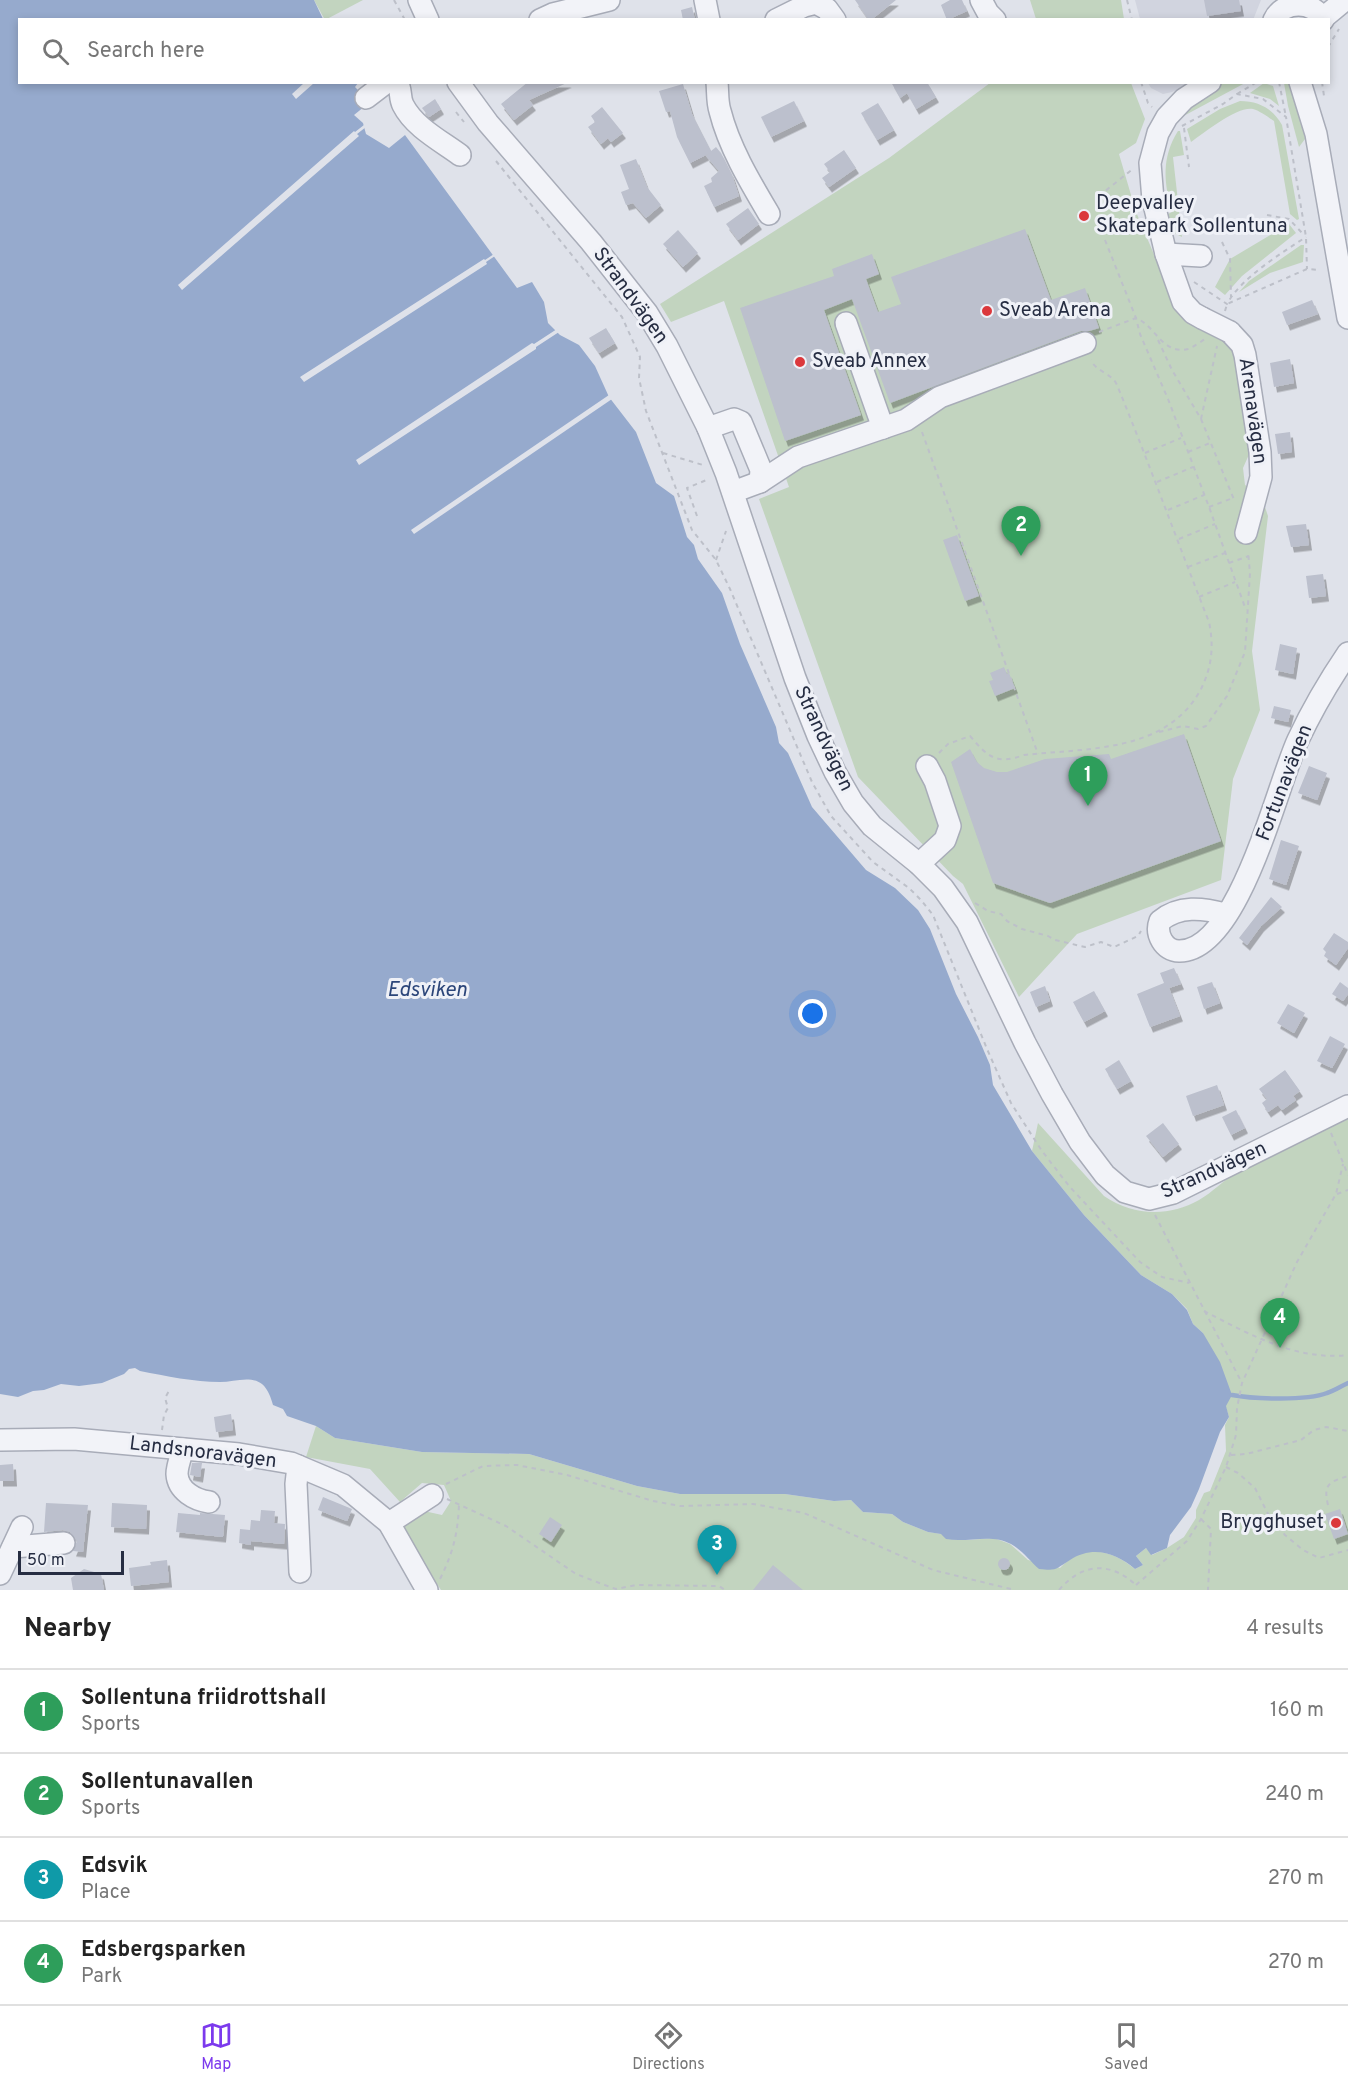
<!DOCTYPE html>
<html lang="en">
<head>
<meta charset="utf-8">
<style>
  body { margin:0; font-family:Overpass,sans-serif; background:#f2f2f2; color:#222 }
  .scale { position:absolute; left:18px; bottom:15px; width:106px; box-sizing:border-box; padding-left:6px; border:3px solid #262d42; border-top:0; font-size:16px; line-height:21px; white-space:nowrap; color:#262d42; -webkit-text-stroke:4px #eff1f7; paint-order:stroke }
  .you { position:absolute; left:813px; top:1014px; width:21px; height:21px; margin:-15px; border:4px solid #fff; border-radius:50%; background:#1a73e8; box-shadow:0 0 0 9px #1a73e833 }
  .badge { display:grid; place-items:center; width:39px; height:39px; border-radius:50%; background:#7c3aed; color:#fff; font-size:20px; font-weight:700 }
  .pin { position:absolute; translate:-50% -50px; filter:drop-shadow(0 2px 3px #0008) }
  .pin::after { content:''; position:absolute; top:32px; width:21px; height:18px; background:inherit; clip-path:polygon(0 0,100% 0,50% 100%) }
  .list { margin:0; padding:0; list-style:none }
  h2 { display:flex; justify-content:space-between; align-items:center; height:78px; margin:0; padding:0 24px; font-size:26px }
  h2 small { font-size:20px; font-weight:400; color:#767676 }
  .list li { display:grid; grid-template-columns:39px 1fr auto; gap:18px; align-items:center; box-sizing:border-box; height:84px; padding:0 24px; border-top:2px solid #e0e0e0 }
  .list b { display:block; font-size:22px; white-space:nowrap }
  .list p { margin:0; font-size:20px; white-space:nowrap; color:#767676 }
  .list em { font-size:20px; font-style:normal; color:#767676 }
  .icon { flex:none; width:33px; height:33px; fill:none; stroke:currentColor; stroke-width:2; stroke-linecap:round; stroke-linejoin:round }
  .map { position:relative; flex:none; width:1348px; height:1590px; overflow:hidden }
  .search { position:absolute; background:#fff; box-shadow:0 3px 9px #0003; left:18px; right:18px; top:18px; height:66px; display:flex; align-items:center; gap:15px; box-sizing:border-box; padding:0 21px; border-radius:0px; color:#767676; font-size:22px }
  .sheet { height:414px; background:#fff }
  nav { display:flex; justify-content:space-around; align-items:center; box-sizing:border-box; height:84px; border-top:2px solid #e0e0e0; background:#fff; font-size:16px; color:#767676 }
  nav a { display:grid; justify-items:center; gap:3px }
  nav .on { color:#7c3aed }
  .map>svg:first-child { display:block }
  .built { fill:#d1d4df }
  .green { fill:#c2d4bf }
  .water { fill:#96aacd }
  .pier { fill:#dfe2ea }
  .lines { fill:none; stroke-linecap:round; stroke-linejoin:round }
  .stream { stroke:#96aacd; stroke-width:4.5 }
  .building { fill:#bcc0cd; filter:url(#shadow) }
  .minor-casing { stroke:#a8acb8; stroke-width:24 }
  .path { stroke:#bdc0c9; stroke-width:2; stroke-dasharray:4.5 4.5; stroke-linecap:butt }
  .minor { stroke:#f2f3f8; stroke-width:21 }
  .minor-bridge-casing { stroke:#a8acb8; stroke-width:24; stroke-linecap:butt }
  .minor-bridge { stroke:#f2f3f8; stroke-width:21 }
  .poi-dot { fill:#db383c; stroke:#eff1f7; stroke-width:2 }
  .labels { text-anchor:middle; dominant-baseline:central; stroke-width:6; stroke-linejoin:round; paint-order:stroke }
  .poi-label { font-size:20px; fill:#262d42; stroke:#eff1f7; text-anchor:start }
  .street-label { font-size:20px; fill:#262d42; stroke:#eff1f7 }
  .water-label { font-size:21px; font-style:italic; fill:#2c467a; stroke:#eff1f7 }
</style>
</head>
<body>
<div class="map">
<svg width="1348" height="1590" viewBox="0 0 1348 1590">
  <defs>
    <filter id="shadow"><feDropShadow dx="3" dy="5.5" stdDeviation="0" flood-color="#0004"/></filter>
  </defs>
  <rect width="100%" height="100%" fill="#dfe2ea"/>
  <g class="built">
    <polygon points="1135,0 1261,0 1253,20 1140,19"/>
    <polygon points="1148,83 1191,83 1172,92 1163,94 1151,88"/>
  </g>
  <g class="green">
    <polygon points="314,0 363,0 325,20"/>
    <polygon points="1030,0 1121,0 1124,19 1036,19"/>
    <polygon points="990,83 1131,83 1145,119 1136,143 1119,154 1136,212 1173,299 1229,336 1241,373 1251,450 1243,468 1245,485 1261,495 1268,516 1252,651 1260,710 1233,779 1221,880 1077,934 1019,997 963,884 953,876 858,777 759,499 789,487 724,301 671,322 660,304 889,158"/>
    <polygon points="1219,83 1245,83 1178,119 1177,111"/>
    <polygon points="1264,83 1273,86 1279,106 1270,99 1250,93"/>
    <polygon points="1284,83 1296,83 1301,99 1305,139 1299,147 1288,106"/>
    <path d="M1240,101C1259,101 1273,109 1282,125L1299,219L1297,220L1290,214L1274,121C1268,117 1260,111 1253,109C1237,106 1204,133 1191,142L1187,129L1220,109Z"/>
    <path d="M1178,131H1180L1184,155L1173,157L1182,237L1170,231L1167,221L1168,214L1172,212C1164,183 1161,158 1178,131Z"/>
    <polygon points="1289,224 1296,233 1242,276 1225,295 1215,287 1230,259"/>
    <polygon points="1301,245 1304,245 1303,262 1270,273 1239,292 1249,281"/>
    <path d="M1348,1119V1590H441L402,1530L407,1516L415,1509L442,1515L451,1501L444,1485L422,1483L400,1502L370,1469L306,1457L316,1426L335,1438L422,1452L529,1454L637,1486L680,1494H785L834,1501L851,1500L863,1512L892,1514L903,1522L928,1532L942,1534L947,1539L968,1540L994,1538L1010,1544L1028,1560L1060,1568C1083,1543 1111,1549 1135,1569L1143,1565L1136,1556L1146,1548L1152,1555L1167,1548L1184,1537L1196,1518V1510L1204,1493L1210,1491L1226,1451L1225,1425L1229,1417L1203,1333L1193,1324L1187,1309L1172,1294L1141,1275L1084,1215L1032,1151L1038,1123L1104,1196C1133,1216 1169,1217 1199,1200C1213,1192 1223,1180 1237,1173C1273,1154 1311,1137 1348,1119Z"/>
  </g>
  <path class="water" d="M0,0H314L323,19L20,20V82L358,83L355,87L370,102L354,115L363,123L366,134L389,148L405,135L517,288L532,282L544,302L548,323L560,335L579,345L595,366L609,397L636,432L656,483L674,496L687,537L694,545L698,559L722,593L740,644L776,727L779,743L788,753L812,807L866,870L895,888L918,910L930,929L956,994L978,1037L990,1065L993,1085L1032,1151L1084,1215L1141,1275L1172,1294L1187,1310L1193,1324L1203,1333L1220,1362L1232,1395L1226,1406L1229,1417L1220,1432L1199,1489L1191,1507L1170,1535L1167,1548L1151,1555L1146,1548L1136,1556L1143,1565L1135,1569C1116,1553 1093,1545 1070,1560C1055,1569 1058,1571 1039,1569C1030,1561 1022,1550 1011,1544C991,1533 968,1543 946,1539L941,1534L928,1532L903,1522L892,1514L863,1512L851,1500L834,1501L785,1494H680L637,1486L529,1454L422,1452L335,1438L316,1426L287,1416L283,1409L273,1405C271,1398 268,1389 262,1384C250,1375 234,1382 220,1382C194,1382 166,1376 140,1371L135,1368L129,1369L124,1374L102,1383L79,1386L61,1384L44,1390L33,1391L18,1397L0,1394Z"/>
  <g class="pier">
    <polygon points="304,83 314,83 296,99 292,94"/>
    <polygon points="364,125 366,127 357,134 359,136 182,290 178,285 354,131 355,132"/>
    <polygon points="494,254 495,256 486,262 487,264 304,382 300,377 484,259 485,260"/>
    <polygon points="557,329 559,332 536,347 536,349 359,465 356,460 532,343 534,344"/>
    <polygon points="609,395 612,399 414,534 411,530"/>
  </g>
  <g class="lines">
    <path class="stream" d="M1232,1395C1253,1399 1307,1401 1327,1393C1334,1391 1341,1386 1348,1383"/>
  </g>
  <g class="building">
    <polygon points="855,0 896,0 871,20 869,20"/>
    <polygon points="950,0 962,0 967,11 947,20 941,5"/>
    <polygon points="1204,0 1239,0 1241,11 1207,16"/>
    <polygon points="692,7 695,20 683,20 681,10"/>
    <polygon points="528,82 569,82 529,100 533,105 514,120 501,104"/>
    <polygon points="891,82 927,82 936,97 916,109 907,93 900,98"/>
    <polygon points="683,84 692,114 711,151 716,147 721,153 732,175 739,196 714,207 704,186 712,182 711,178 719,171 706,156 710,153 690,163 677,137 670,111 666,112 659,91"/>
    <polygon points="435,99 441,109 429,117 422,108"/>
    <polygon points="794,101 804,121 771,137 761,117"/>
    <polygon points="878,103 894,130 877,140 861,113"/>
    <polygon points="602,107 623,133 611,142 608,138 601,144 588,127 595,122 591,116"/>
    <polygon points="844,150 856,168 829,187 822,178 830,172 824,164"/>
    <polygon points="636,159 647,187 661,205 646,218 633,203 626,205 621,192 629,189 620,165"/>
    <polygon points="748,208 759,224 738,240 726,224"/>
    <polygon points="1025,229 1051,300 1085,288 1099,328 1089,331 1081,331 890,403 852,299 824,310 861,415 785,441 740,308 834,276 832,269 872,254 879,274 866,279 878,312 901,304 891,277"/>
    <polygon points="678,230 698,253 683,267 663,244"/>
    <polygon points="1312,300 1318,314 1287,325 1282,312"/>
    <polygon points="606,328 615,343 599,353 589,338"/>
    <polygon points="1290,359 1294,383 1274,387 1270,363"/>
    <polygon points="1290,432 1292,452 1278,454 1275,434"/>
    <polygon points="1306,524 1309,545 1291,547 1286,526"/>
    <polygon points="957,535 979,596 965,601 943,540"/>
    <polygon points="1323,574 1326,596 1309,598 1306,576"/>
    <polygon points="1280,644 1297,648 1293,674 1275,670"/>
    <polygon points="1004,667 1007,674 1009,673 1015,688 995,696 989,681 993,680 990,673"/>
    <polygon points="1274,706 1291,710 1288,722 1271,718"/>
    <polygon points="1184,734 1221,841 1050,903 993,883 951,762 970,749 977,762 984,768 997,772 1007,772 1045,759 1109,754 1111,759"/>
    <polygon points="1309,766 1327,773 1317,800 1298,793"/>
    <polygon points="1281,840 1299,846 1286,885 1269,879"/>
    <polygon points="1271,897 1282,907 1261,926 1247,945 1239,938"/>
    <polygon points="1334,933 1348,942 1348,948 1336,965 1324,956 1326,952 1323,949"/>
    <polygon points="1174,968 1181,984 1169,988 1180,1016 1150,1027 1137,994 1164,983 1160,973"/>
    <polygon points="1212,982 1220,1003 1204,1009 1197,987"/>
    <polygon points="1340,982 1348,988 1348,994 1343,1001 1332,994"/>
    <polygon points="1045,986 1050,1001 1036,1007 1030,992"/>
    <polygon points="1094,991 1105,1011 1084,1022 1073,1002"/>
    <polygon points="1288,1004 1305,1013 1294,1033 1277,1023"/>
    <polygon points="1330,1036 1345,1044 1332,1068 1317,1061"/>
    <polygon points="1119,1060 1131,1081 1117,1089 1105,1069"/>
    <polygon points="1285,1070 1300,1091 1293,1096 1296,1100 1282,1110 1278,1105 1268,1112 1262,1103 1267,1099 1259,1089"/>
    <polygon points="1217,1085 1224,1105 1193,1116 1186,1096"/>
    <polygon points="1236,1110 1245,1128 1231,1135 1222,1117"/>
    <polygon points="1163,1123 1179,1144 1163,1157 1146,1136"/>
    <polygon points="231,1414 233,1430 216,1432 214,1417"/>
    <polygon points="192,1463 202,1463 200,1477 190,1475"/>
    <polygon points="13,1464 14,1481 0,1481 0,1465"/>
    <polygon points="323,1497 352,1509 347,1521 318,1510"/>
    <polygon points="46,1503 88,1505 83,1552 73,1551 77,1541 70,1532 63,1530 44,1532"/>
    <polygon points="112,1503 147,1505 146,1529 111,1527"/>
    <polygon points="1340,1509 1348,1534 1334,1539 1325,1514"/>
    <polygon points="261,1510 275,1511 274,1523 285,1524 284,1544 251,1541 251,1545 239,1543 240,1529 250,1530 251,1520 260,1521"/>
    <polygon points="178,1513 200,1515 200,1513 225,1515 223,1537 176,1532"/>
    <polygon points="550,1517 562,1525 551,1542 539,1534"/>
    <circle cx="1004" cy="1564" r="6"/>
    <polygon points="167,1560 169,1582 131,1586 129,1568 151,1565 150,1562"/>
    <polygon points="773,1565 803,1590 753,1590"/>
    <polygon points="84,1569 101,1574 104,1590 73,1590 71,1578"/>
  </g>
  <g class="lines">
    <defs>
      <g id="minor">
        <polyline points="419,0 428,20"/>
        <polyline points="705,0 709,20"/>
        <polyline points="981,0 988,13 995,20"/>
        <polyline points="1323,18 1345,0"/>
        <polyline points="540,20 553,14 609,0"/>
        <polyline points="776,20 804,6 816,3 827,9 835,20"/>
        <path d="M1274,20C1283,0 1314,0 1323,20"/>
        <path d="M397,82C402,90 399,97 403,105C414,127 441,141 460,155"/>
        <polyline points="458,82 488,123 591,242 647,313 667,346 708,428 726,473 795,678 818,736 835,772 853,803 872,826 919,864 943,888 967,922 1025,1043 1052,1094 1080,1142 1105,1175 1125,1192 1149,1199 1173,1193 1348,1106"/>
        <path d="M717,82C718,92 717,102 720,111C729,147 750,182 769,214"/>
        <polyline points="1300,82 1316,134 1348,318"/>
        <polyline points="366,98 387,82"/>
        <polyline points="1166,254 1201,256"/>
        <polyline points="1202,318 1193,313 1183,302 1166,254 1153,200 1150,163 1158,133 1167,117 1184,99 1210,82"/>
        <polyline points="846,323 883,428"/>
        <polyline points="1230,332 1242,345 1245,355 1260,452 1261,477 1246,533"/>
        <polyline points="708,428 734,419 741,422 761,470 760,482"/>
        <polyline points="733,492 760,482 798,457 906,420 940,397 1085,343"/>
        <polyline points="919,864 945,840 950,826 935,781 927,766"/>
        <path d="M1225,914C1203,908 1179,905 1160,921C1155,934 1164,951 1179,951C1239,952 1277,785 1298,740C1312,710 1329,681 1348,653"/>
        <polyline points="0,1440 74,1439 239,1454 291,1463 343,1485 389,1523 427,1590"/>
        <path d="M183,1449C181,1456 177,1466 177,1474C178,1491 195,1500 209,1502"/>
        <polyline points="298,1466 296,1484 300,1572"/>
        <polyline points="389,1523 432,1495"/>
        <polyline points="13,1547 64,1543"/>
        <polyline points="0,1574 22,1527"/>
      </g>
    </defs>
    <use href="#minor" class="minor-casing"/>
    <g class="path">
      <polyline points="394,0 405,20"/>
      <polyline points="1127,0 1132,20"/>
      <polyline points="1328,47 1339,29"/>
      <polyline points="1141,82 1148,103 1152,107"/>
      <polyline points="1279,82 1286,117"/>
      <polyline points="1322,82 1324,96"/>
      <polyline points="1237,94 1257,82"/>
      <polyline points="456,112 464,122"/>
      <polyline points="1182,126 1223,104 1237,94 1263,99 1286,117 1306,237 1307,269"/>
      <polyline points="1184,128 1189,167"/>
      <polyline points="496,161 622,317 640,357 639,378 646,411 692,530 716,560 730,589 812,782 831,816 873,862 909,888 921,900 933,915 987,1049 1011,1103 1042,1151 1069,1186 1140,1262 1162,1277 1189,1283"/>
      <polyline points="1099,196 1134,168"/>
      <polyline points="1267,215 1289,219 1304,235"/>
      <polyline points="1105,240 1136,318 1140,334 1168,399 1209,507 1246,610"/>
      <polyline points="1222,242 1230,259 1231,297"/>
      <path d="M1194,282L1227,304C1241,278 1280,254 1306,237"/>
      <polyline points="1225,311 1227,304 1307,269 1320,270"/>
      <path d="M1099,332L1136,318C1156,326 1162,355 1188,349C1194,347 1200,342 1205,339"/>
      <polyline points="1158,340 1172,370 1201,419 1235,502"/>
      <polyline points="1201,419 1217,346"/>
      <polyline points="922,432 1038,754"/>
      <polyline points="1188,452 1210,443"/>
      <polyline points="663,453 703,465"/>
      <polyline points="1145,453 1181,438"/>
      <polyline points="1157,482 1193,467"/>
      <polyline points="1209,507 1233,498"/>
      <polyline points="1168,510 1204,495"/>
      <polyline points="697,516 687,488 709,479"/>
      <polyline points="1179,539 1215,524"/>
      <polyline points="716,560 726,531"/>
      <polyline points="1229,563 1249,556"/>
      <polyline points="1188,567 1225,553"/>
      <polyline points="1199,597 1235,582"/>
      <polyline points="1159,732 1183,726 1198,729 1206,726 1227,696 1245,652 1250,573 1248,551"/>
      <path d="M939,753L948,744L970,736C988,757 996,765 1024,755C1087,748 1167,753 1201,689C1212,667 1214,646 1209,622C1178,543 1149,463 1117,385C1112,373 1096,372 1091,360"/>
      <polyline points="975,903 988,911 1001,914 1007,921 1022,929 1048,936 1055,940 1085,947 1101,942 1114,947 1138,936 1141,931"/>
      <polyline points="1331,1133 1348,1175"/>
      <polyline points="1337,1194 1348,1190"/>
      <polyline points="1155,1215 1242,1383"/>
      <path d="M1204,1311C1249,1334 1296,1361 1348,1355"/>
      <polyline points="162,1430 164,1415 168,1408 165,1398 170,1389"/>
      <polyline points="1231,1455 1246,1454 1301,1440 1314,1430 1326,1427 1348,1431"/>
      <polyline points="1226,1467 1238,1473 1255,1488 1268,1514 1285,1535 1303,1550 1319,1558 1348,1550"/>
      <polyline points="446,1484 483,1466 517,1465 567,1475 653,1501 680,1506 753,1504 804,1513 933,1570 1015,1590"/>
      <polyline points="447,1499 506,1526 576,1574 610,1587 616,1589 636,1585 719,1586 725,1590"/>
      <path d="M1328,1505C1323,1484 1329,1482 1348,1476"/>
      <polyline points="1201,1519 1211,1529 1208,1590"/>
      <path d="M440,1579C453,1553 458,1533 459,1504"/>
      <polyline points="1136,1585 1187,1541 1201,1519 1226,1467 1236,1435 1237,1408 1242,1383 1297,1262 1336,1194 1343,1164"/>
      <path d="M1059,1590C1082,1563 1110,1561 1136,1585"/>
    </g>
    <use href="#minor" class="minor"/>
    <defs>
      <polyline id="minor-bridge" points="1202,318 1230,332"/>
    </defs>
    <use href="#minor-bridge" class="minor-bridge-casing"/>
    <use href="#minor-bridge" class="minor-bridge"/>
  </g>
  <g class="poi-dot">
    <circle cx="1084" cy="216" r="6"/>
    <circle cx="987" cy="311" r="6"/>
    <circle cx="800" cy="362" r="6"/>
    <circle cx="1336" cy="1523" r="6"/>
  </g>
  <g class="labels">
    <g class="poi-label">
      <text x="1096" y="204">Deepvalley<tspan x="1096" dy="23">Skatepark Sollentuna</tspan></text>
      <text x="999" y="311">Sveab Arena</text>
      <text x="812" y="362">Sveab Annex</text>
      <text x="1324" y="1523" text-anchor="end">Brygghuset</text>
    </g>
    <g class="street-label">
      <text transform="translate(630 296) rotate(54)">Strandvägen</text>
      <text transform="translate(1252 411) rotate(82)">Arenavägen</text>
      <text transform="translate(823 739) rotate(65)">Strandvägen</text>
      <text transform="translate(1285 783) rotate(-69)">Fortunavägen</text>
      <text transform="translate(1214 1171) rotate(-24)">Strandvägen</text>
      <text transform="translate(203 1453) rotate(7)">Landsnoravägen</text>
    </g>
    <g class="water-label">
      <text x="427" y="990">Edsviken</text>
    </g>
  </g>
</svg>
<div class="scale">50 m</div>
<div class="you"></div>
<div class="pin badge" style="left:1088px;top:806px;background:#2e9e5b">1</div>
<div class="pin badge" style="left:1021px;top:556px;background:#2e9e5b">2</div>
<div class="pin badge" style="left:717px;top:1575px;background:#0f9aa8">3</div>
<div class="pin badge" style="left:1280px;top:1348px;background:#2e9e5b">4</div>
<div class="search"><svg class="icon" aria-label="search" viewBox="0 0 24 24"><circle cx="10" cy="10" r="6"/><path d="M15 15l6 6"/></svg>Search here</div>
</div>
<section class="sheet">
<h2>Nearby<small>4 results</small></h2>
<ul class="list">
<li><span class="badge" style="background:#2e9e5b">1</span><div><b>Sollentuna friidrottshall</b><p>Sports</p></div><em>160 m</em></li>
<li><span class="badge" style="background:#2e9e5b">2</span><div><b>Sollentunavallen</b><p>Sports</p></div><em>240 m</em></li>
<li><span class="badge" style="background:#0f9aa8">3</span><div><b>Edsvik</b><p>Place</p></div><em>270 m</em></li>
<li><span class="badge" style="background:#2e9e5b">4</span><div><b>Edsbergsparken</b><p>Park</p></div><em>270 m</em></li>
</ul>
</section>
<nav>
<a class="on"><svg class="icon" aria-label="map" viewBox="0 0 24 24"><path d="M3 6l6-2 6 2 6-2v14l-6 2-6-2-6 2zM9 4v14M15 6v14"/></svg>Map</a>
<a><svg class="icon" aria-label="directions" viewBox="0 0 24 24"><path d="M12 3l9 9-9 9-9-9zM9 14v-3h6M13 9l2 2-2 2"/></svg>Directions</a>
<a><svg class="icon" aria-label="saved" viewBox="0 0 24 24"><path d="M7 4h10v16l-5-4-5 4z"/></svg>Saved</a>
</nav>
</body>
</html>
